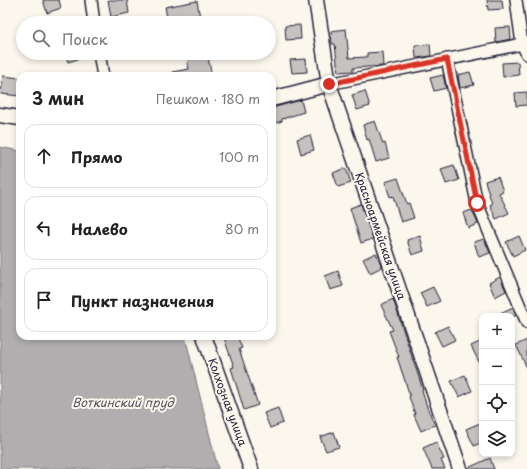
<!DOCTYPE html>
<html lang="ru">
<head>
<meta charset="utf-8">
<style>
  body { margin:0; font-family:"Playpen Sans",sans-serif; background:#f2f2f2; color:#222 }
  .controls { position:absolute; right:12px; bottom:12px; display:grid; overflow:hidden; border-radius:8px; box-shadow:0 2px 6px #0003 }
  .controls button { width:36px; height:36px; display:grid; place-items:center; padding:0; border:0; border-bottom:1px solid #e0e0e0; background:#fff; color:#222; font:20px sans-serif }
  .stop { position:absolute; width:12px; height:12px; margin:-9px; border:3px solid #d93025; border-radius:50%; background:#fff }
  .stop.end { background:#d93025; border-color:#fff; box-shadow:0 1px 4px #0008 }
  .list { margin:0; padding:0; list-style:none }
  h2 { display:flex; justify-content:space-between; align-items:center; height:52px; margin:0; padding:0 16px; font-size:17px }
  h2 small { font-size:13px; font-weight:400; color:#767676 }
  .list li { display:grid; grid-template-columns:26px 1fr auto; gap:12px; align-items:center; box-sizing:border-box; height:64px; margin:0 8px 8px; padding:0 8px; border:1px solid #e0e0e0; border-radius:12px }
  .list b { display:block; font-size:15px; white-space:nowrap }
  .list em { font-size:13px; font-style:normal; color:#767676 }
  .icon { flex:none; width:22px; height:22px; fill:none; stroke:currentColor; stroke-width:2; stroke-linecap:round; stroke-linejoin:round }
  .map { position:relative; flex:none; width:527px; height:469px; overflow:hidden }
  .search { position:absolute; background:#fff; box-shadow:0 2px 6px #0003; left:16px; top:16px; width:260px; height:44px; display:flex; align-items:center; gap:10px; box-sizing:border-box; padding:0 14px; border-radius:22px; color:#767676; font-size:15px }
  .panel { position:absolute; background:#fff; box-shadow:0 2px 6px #0003; left:16px; top:72px; width:260px; height:268px; border-radius:12px }
  .map>svg:first-child { display:block }
  .water { fill:#b1aeb0; stroke:#787681 }
  .building { fill:#c6c2c0; stroke:#22223b }
  .lines { fill:none; stroke-linecap:round; stroke-linejoin:round }
  .minor-casing { stroke:#22223b; stroke-width:14 }
  .tertiary-casing { stroke:#22223b; stroke-width:17 }
  .minor { stroke:#fbf7ec; stroke-width:11 }
  .tertiary { stroke:#fbf7ec; stroke-width:14 }
  .route { stroke:#d93025; stroke-width:5 }
  .labels { text-anchor:middle; dominant-baseline:central; stroke-width:4; stroke-linejoin:round; paint-order:stroke }
  .street-label { font-size:11px; fill:#22223b; stroke:#fbf7ec }
  .water-label { font-size:12px; font-style:italic; fill:#545364; stroke:#fbf7ec }
</style>
</head>
<body>
<div class="map">
<svg width="527" height="469" viewBox="0 0 527 469">
  <rect width="100%" height="100%" fill="#fbf7ec"/>
  <filter id="ink" filterUnits="userSpaceOnUse"><feTurbulence type="fractalNoise" baseFrequency=".025" numOctaves="2"/><feDisplacementMap in="SourceGraphic" scale="8" xChannelSelector="R" yChannelSelector="G"/><feConvolveMatrix kernelMatrix="1 2 1 2 8 2 1 2 1" color-interpolation-filters="sRGB"/></filter>
  <g filter="url(#ink)">
    <polygon class="water" points="0,147 20,151 20,336 185,336 218,469 0,469"/>
    <g class="building">
      <polygon points="43,0 59,0 61,8 47,13"/>
      <polygon points="108,0 127,0 129,13 111,17"/>
      <polygon points="487,0 502,0 503,9 488,10"/>
      <polygon points="197,1 201,23 168,23 165,7"/>
      <polygon points="300,25 301,39 286,40 285,26"/>
      <polygon points="510,27 511,39 496,42 495,28"/>
      <polygon points="346,29 349,58 367,57 367,53 382,52 383,66 353,68 353,71 338,72 335,44 332,44 331,31"/>
      <polygon points="430,44 431,56 416,58 415,45"/>
      <polygon points="65,53 91,53 91,55 68,62"/>
      <polygon points="186,53 207,53 212,76 172,76 172,72 189,69"/>
      <polygon points="306,59 307,72 292,73 290,60"/>
      <polygon points="518,62 519,75 503,77 502,63"/>
      <polygon points="470,72 474,85 460,88 458,75"/>
      <polygon points="443,75 446,88 434,91 430,78"/>
      <polygon points="3,76 20,78 20,96 1,94"/>
      <polygon points="365,91 370,106 357,110 352,95"/>
      <polygon points="527,92 527,105 516,106 515,93"/>
      <polygon points="301,100 304,112 282,119 282,121 272,124 272,108"/>
      <polygon points="375,121 383,144 385,143 389,158 376,162 369,139 367,140 363,125"/>
      <polygon points="310,135 314,150 301,154 297,139"/>
      <polygon points="454,165 459,180 446,184 441,169"/>
      <polygon points="346,168 351,183 338,187 333,173"/>
      <polygon points="498,177 503,191 499,193 509,213 496,219 490,205 492,204 485,181"/>
      <polygon points="398,178 407,204 409,203 414,218 401,222 393,196 390,197 385,182"/>
      <polygon points="361,204 373,239 361,243 350,208"/>
      <polygon points="472,210 478,224 468,228 463,213"/>
      <polygon points="420,236 424,251 412,255 407,240"/>
      <polygon points="519,236 525,250 513,256 506,242"/>
      <polygon points="484,239 490,253 479,257 474,242"/>
      <polygon points="376,253 382,267 370,273 363,259"/>
      <polygon points="338,271 343,286 330,290 325,276"/>
      <polygon points="500,277 506,291 495,297 489,283"/>
      <polygon points="433,287 440,301 427,307 420,293"/>
      <polygon points="393,299 423,390 422,390 427,407 435,425 421,431 414,415 415,414 409,397 410,396 397,357 399,357 389,331 393,330 381,305"/>
      <polygon points="513,307 516,316 494,316"/>
      <polygon points="448,326 455,340 442,346 435,332"/>
      <polygon points="230,336 237,336 242,348 239,349 258,405 244,410 231,368 234,367 224,338"/>
      <polygon points="527,340 527,368 516,345"/>
      <polygon points="482,341 482,368 471,346"/>
      <polygon points="465,375 472,391 459,397 451,381"/>
      <polygon points="278,408 283,423 270,428 264,413"/>
      <polygon points="480,423 482,429 482,442 474,446 466,429"/>
      <polygon points="334,432 339,447 326,451 320,437"/>
      <polygon points="436,442 444,459 441,460 445,469 432,469 423,448"/>
      <polygon points="490,458 494,469 468,469 468,468"/>
    </g>
    <g class="lines">
      <defs>
        <g id="minor">
          <polyline points="91,0 94,23"/>
          <polyline points="516,0 522,44 527,54"/>
          <polyline points="99,53 103,76"/>
          <polyline points="447,59 477,203 527,323"/>
          <polyline points="329,84 527,43"/>
        </g>
        <g id="tertiary">
          <polyline points="316,0 329,84 460,469"/>
          <polyline points="272,99 329,84"/>
          <polyline points="0,115 20,118"/>
          <polyline points="204,336 251,469"/>
        </g>
      </defs>
      <use href="#minor" class="minor-casing"/>
      <use href="#tertiary" class="tertiary-casing"/>
      <use href="#minor" class="minor"/>
      <use href="#tertiary" class="tertiary"/>
    </g>
  </g>
  <g class="lines" filter="url(#ink)">
    <polyline class="route" points="329,84 447,59 477,203"/>
  </g>
  <g class="labels">
    <g class="street-label">
      <text transform="translate(381 236) rotate(71)">Красноармейская улица</text>
      <text transform="translate(228 402) rotate(70)">Колхозная улица</text>
    </g>
    <g class="water-label">
      <text x="123" y="402">Воткинский пруд</text>
    </g>
  </g>
</svg>
<div class="controls">
<button>+</button>
<button>−</button>
<button><svg class="icon" aria-label="locate" viewBox="0 0 24 24"><circle cx="12" cy="12" r="6"/><path d="M12 2v4M12 18v4M2 12h4M18 12h4"/></svg></button>
<button><svg class="icon" aria-label="layers" viewBox="0 0 24 24"><path d="M12 4l9 5-9 5-9-5zM3 14l9 5 9-5"/></svg></button>
</div>
<div class="stop" style="left:477px;top:203px"></div>
<div class="stop end" style="left:329px;top:84px"></div>
<div class="search"><svg class="icon" aria-label="search" viewBox="0 0 24 24"><circle cx="10" cy="10" r="6"/><path d="M15 15l6 6"/></svg>Поиск</div>
<section class="panel">
<h2>3 мин<small>Пешком · 180 m</small></h2>
<ul class="list">
<li><svg class="icon" aria-label="ahead" viewBox="0 0 24 24"><path d="M12 20V5M6 11l6-6 6 6"/></svg><div><b>Прямо</b></div><em>100 m</em></li>
<li><svg class="icon" aria-label="left" viewBox="0 0 24 24"><path d="M17 20v-9H6M10 6l-5 5 5 5"/></svg><div><b>Налево</b></div><em>80 m</em></li>
<li><svg class="icon" aria-label="arrive" viewBox="0 0 24 24"><path d="M6 21V4h12l-3 4 3 4H6"/></svg><div><b>Пункт назначения</b></div></li>
</ul>
</section>
</div>
</body>
</html>
